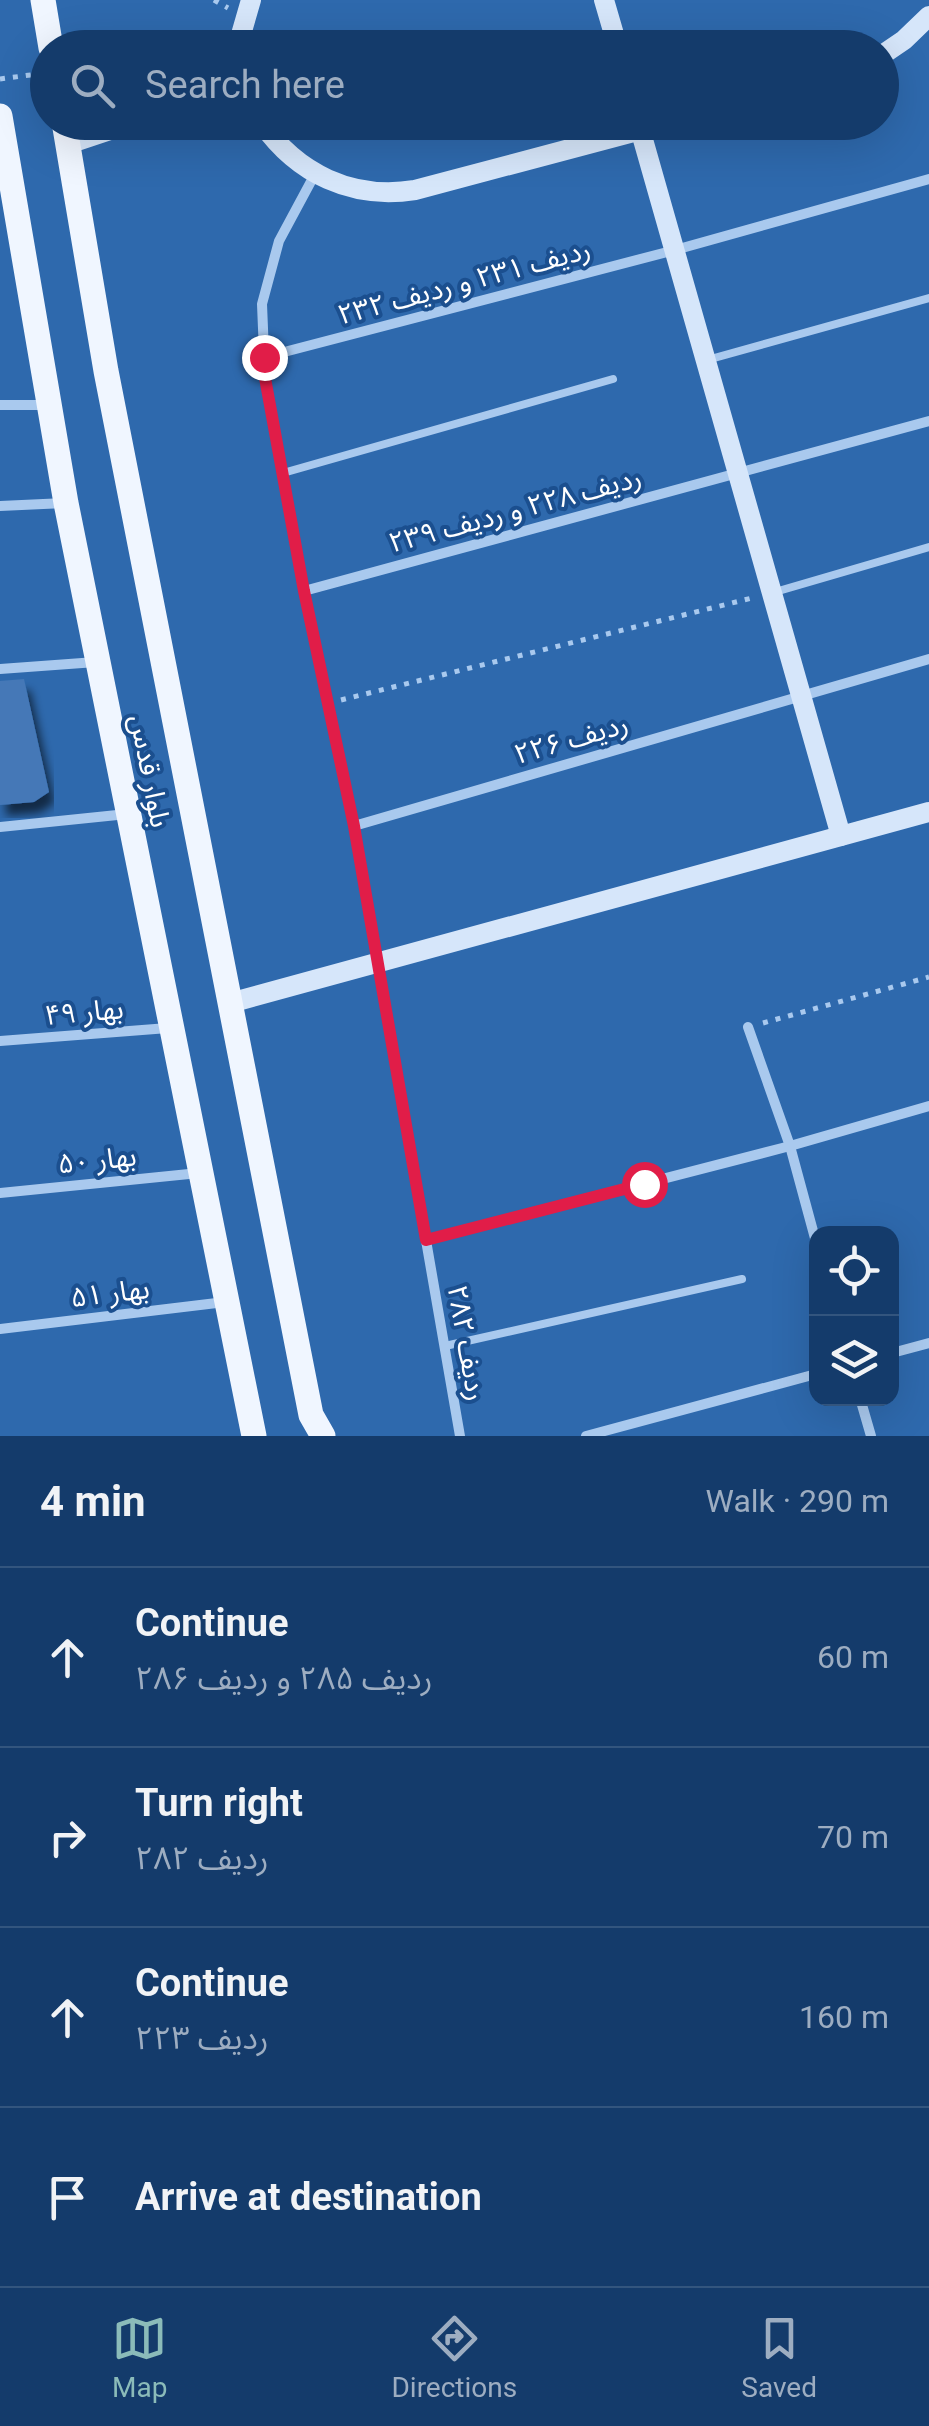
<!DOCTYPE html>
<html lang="en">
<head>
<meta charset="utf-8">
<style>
  body { margin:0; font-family:Roboto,"Noto Sans Arabic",sans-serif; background:#1d4271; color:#f1f3f6 }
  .controls { position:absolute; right:30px; bottom:30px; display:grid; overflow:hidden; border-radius:20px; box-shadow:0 10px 40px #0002 }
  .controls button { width:90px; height:90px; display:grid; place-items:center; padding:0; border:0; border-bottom:2px solid #33557e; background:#143b6b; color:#f1f3f6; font:50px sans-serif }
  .stop { position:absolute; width:30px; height:30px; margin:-22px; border:8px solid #e11d48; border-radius:50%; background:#fff }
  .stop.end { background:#e11d48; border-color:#fff; box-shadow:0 2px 10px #0008 }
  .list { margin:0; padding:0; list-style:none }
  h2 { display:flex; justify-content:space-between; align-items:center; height:130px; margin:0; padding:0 40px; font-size:42px }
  h2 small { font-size:32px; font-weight:400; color:#9dadc1 }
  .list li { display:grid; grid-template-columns:65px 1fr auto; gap:30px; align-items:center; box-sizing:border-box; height:180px; padding:0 40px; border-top:2px solid #33557e }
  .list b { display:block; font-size:38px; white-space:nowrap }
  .list p { margin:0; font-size:32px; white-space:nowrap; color:#9dadc1 }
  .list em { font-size:32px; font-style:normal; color:#9dadc1 }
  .icon { flex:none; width:55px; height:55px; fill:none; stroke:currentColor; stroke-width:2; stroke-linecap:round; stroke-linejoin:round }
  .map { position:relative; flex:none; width:929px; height:1436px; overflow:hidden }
  .search { position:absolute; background:#143b6b; box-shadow:0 10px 40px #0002; left:30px; right:30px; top:30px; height:110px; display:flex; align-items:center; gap:25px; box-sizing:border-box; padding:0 35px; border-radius:55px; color:#9dadc1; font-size:38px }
  .sheet { height:850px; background:#143b6b }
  nav { display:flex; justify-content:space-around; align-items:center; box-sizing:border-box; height:140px; border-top:2px solid #33557e; background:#143b6b; font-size:28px; color:#9dadc1 }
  nav a { display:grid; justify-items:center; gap:5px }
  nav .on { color:#8bbbb9 }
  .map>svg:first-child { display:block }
  .green { fill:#2e69ad; fill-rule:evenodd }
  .building { fill:#4478b7; filter:url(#shadow) }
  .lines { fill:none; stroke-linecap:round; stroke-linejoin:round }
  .path { stroke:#a9c9ee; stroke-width:5; stroke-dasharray:5 8; stroke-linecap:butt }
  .lane { stroke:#a9c9ee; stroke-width:8 }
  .street { stroke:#a9c9ee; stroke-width:10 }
  .secondary { stroke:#d6e6fa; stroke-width:20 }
  .primary { stroke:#f0f6ff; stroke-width:25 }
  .route { stroke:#e11d48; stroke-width:12 }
  .labels { text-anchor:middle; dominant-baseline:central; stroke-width:8; stroke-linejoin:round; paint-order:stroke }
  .street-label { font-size:28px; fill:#fff; stroke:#1b4f8f }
</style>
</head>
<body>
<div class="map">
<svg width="929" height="1436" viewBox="0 0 929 1436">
  <defs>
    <filter id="shadow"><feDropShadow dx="6" dy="11" stdDeviation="5" flood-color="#0009"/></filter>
  </defs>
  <rect width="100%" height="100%" fill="#1b4f8f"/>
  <path class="green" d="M0,0H929V1436H0ZM48,48H882V122H48ZM816,1234H892V1398H816Z"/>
  <polygon class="building" points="24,679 49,792 34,802 0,805 0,681"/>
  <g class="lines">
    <g class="path">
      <polyline points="214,0 228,8"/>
      <polyline points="0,79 45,73"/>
      <polyline points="341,700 752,598"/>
      <polyline points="763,1023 929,977"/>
    </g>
    <g class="lane">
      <polyline points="707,360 929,298"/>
      <polyline points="283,473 613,379"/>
      <polyline points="775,592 929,547"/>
      <polyline points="445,1346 742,1279"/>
    </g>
    <g class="street">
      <polyline points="315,174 279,241 262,304 265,378 304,591 354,826 460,1436"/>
      <polyline points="265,357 675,250 929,179"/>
      <polyline points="0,405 48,405"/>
      <polyline points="0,506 65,503"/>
      <polyline points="304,591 929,421"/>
      <polyline points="0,669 96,662"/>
      <polyline points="354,826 929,659"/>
      <polyline points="0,827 127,814"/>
      <polyline points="748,1027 790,1146 816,1242"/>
      <polyline points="0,1041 168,1028"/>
      <polyline points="0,1193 199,1173"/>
      <polyline points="426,1240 790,1146 929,1106"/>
      <polyline points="0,1329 225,1302"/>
      <polyline points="892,1353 929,1343"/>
      <polyline points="860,1398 871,1436"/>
      <polyline points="586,1436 816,1374"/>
    </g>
    <g class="secondary">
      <polyline points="604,0 618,48"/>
      <polyline points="240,48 240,38 251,0"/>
      <polyline points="882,55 904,40 929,16"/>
      <path d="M261,122C297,174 352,200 415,190L671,122"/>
      <polyline points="638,122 841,836"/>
      <polyline points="68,144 134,122"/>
      <polyline points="230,1003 929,812"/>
    </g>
    <g class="primary">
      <polyline points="43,0 51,48"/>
      <polyline points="0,116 66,503 254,1436"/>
      <polyline points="64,122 106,371 311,1415 323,1436"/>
    </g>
  </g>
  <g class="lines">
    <polyline class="route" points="264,357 265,378 304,591 354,826 426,1240 644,1184"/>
  </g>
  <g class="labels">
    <g class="street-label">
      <text transform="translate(464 282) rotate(-15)">ردیف ۲۳۱ و ردیف ۲۳۲</text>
      <text transform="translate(515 510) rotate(-15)">ردیف ۲۲۸ و ردیف ۲۳۹</text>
      <text transform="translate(571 739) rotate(-16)">ردیف ۲۲۶</text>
      <text transform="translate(150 771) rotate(79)">بلوار قدس</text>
      <text transform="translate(84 1012) rotate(-5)">بهار ۴۹</text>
      <text transform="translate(97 1160) rotate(-6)">بهار ۵۰</text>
      <text transform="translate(110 1293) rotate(-7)">بهار ۵۱</text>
      <text transform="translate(467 1343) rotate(80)">ردیف ۲۸۲</text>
    </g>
  </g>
</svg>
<div class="controls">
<button><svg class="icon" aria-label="locate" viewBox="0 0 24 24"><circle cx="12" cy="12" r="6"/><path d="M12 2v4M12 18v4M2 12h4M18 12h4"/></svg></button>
<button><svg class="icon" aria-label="layers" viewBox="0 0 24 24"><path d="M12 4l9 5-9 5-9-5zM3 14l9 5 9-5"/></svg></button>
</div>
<div class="stop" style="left:644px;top:1184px"></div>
<div class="stop end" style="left:264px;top:357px"></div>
<div class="search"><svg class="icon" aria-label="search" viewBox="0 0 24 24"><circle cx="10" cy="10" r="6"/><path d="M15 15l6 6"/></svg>Search here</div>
</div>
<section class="sheet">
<h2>4 min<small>Walk · 290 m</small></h2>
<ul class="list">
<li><svg class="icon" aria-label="ahead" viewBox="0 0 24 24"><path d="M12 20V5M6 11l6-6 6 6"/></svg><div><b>Continue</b><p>ردیف ۲۸۵ و ردیف ۲۸۶</p></div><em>60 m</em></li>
<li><svg class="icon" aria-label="right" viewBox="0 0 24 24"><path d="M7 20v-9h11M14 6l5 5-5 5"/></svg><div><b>Turn right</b><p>ردیف ۲۸۲</p></div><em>70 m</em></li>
<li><svg class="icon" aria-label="ahead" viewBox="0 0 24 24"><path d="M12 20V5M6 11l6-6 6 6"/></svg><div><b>Continue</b><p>ردیف ۲۲۳</p></div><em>160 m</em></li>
<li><svg class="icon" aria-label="arrive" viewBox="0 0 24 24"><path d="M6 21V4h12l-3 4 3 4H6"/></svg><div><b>Arrive at destination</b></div></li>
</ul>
</section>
<nav>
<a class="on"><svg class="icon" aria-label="map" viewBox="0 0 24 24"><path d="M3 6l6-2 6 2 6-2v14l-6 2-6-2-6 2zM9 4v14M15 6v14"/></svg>Map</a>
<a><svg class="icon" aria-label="directions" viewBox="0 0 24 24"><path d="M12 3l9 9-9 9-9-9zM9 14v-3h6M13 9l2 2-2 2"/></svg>Directions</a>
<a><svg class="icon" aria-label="saved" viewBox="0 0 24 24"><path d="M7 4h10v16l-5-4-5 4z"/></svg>Saved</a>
</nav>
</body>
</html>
